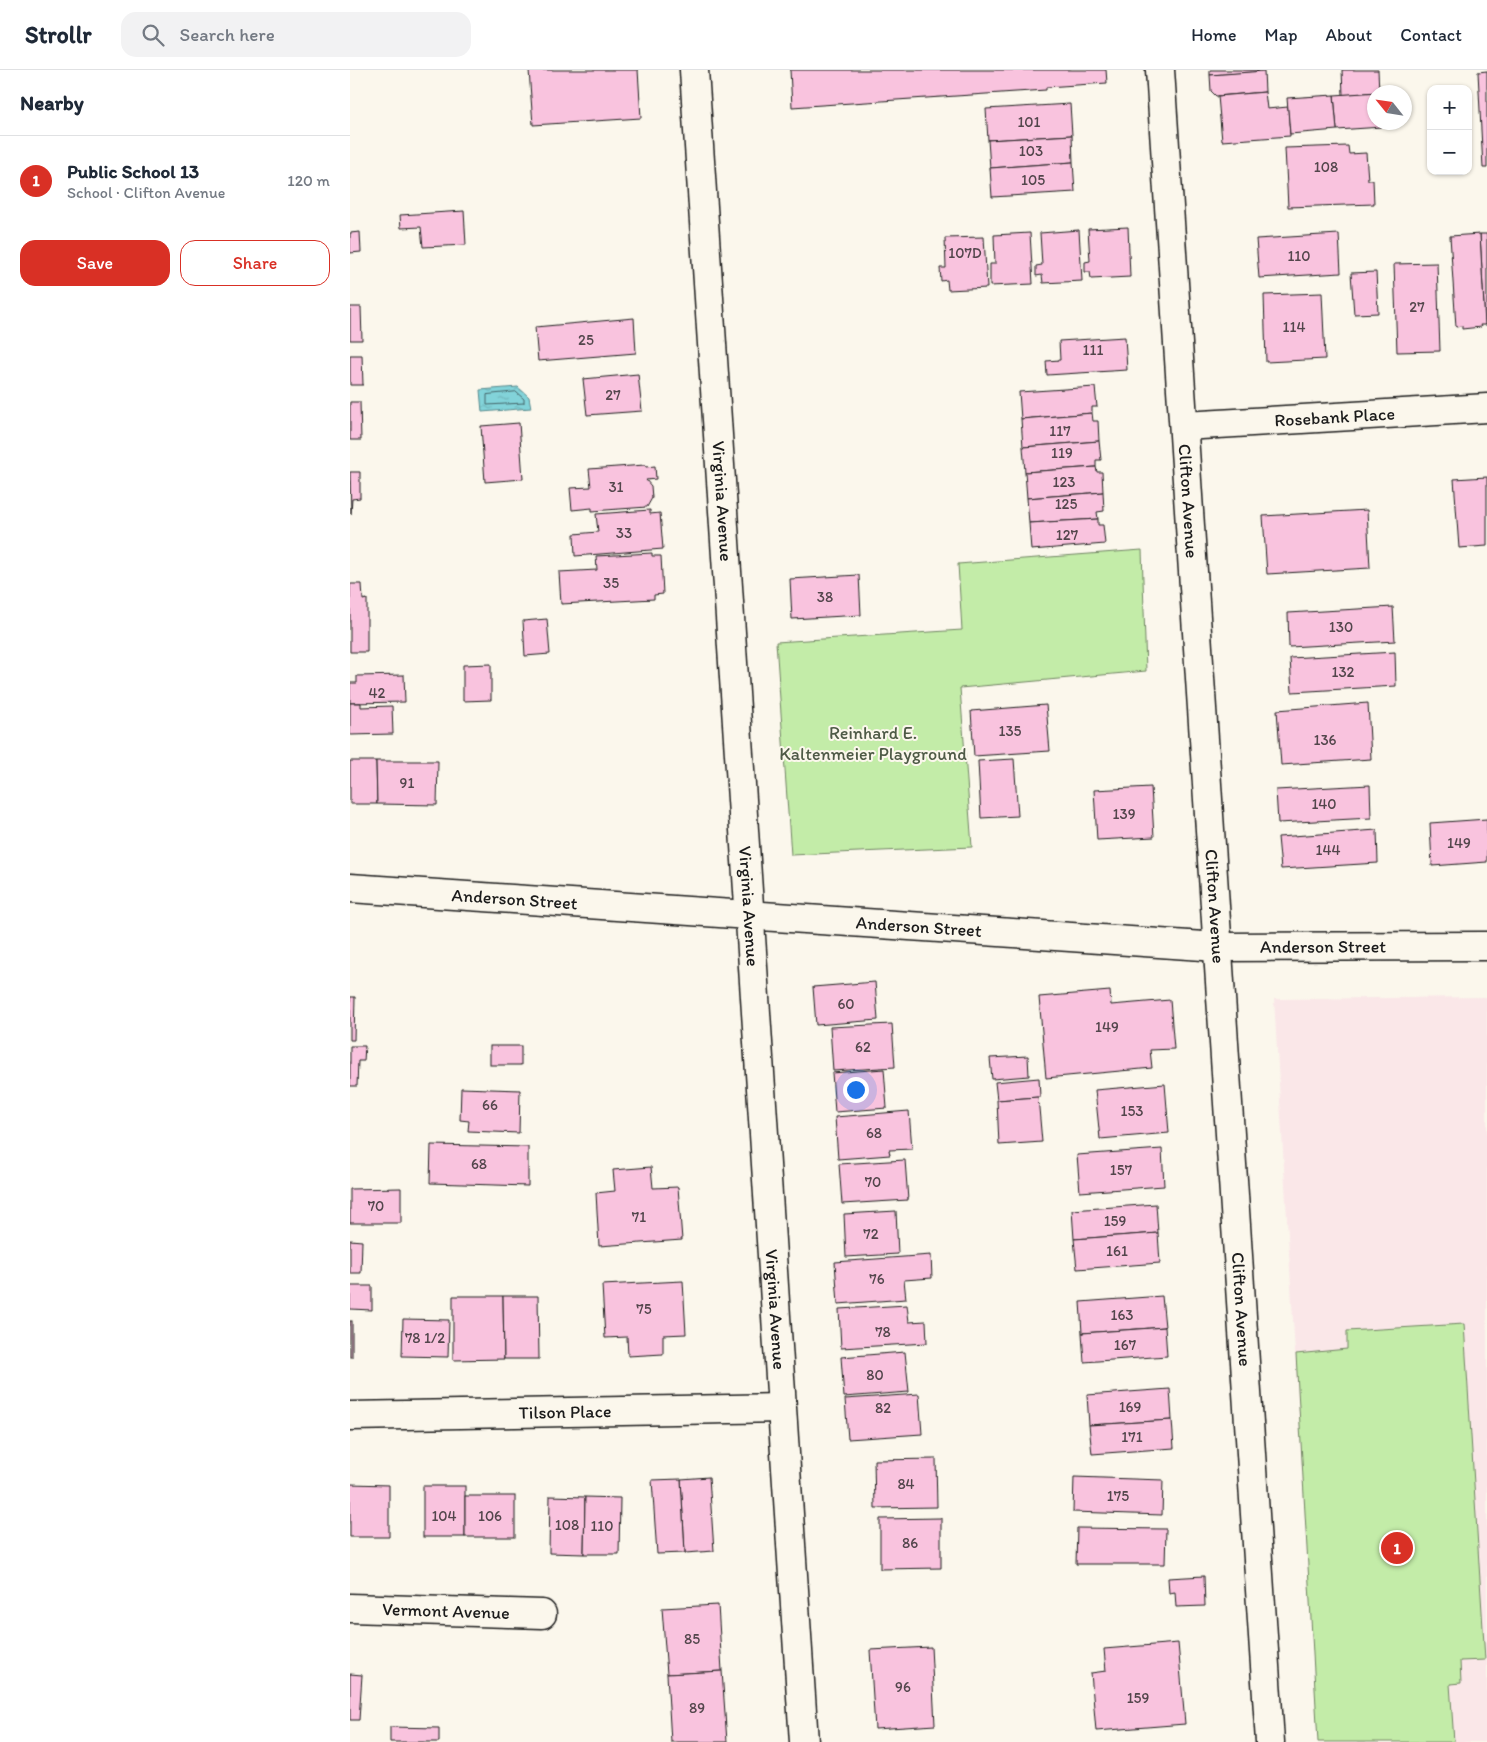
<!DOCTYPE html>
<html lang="en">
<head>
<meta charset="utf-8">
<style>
  body { margin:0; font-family:Itim,sans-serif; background:#f2f2f3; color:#1f2937 }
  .controls { position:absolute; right:15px; top:15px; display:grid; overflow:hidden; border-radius:10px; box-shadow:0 1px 4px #0004 }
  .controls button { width:45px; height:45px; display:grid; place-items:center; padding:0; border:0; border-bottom:1px solid #e0e1e3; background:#fff; color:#1f2937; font:25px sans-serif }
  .compass { position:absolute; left:1017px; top:15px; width:45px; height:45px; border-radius:50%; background:#fff; box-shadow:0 1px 4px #0004; rotate:300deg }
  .you { position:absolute; left:505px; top:1019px; width:18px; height:18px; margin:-12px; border:4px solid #fff; border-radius:50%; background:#1a73e8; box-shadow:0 0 0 8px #1a73e833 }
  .badge { display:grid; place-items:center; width:32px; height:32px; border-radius:50%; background:#d93025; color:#fff; font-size:16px; font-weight:700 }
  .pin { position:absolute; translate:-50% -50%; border:2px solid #fff; box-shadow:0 1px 5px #0006 }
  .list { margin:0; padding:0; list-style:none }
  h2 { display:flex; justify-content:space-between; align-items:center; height:65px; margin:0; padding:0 20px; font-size:21px }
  h2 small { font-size:16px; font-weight:400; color:#747a83 }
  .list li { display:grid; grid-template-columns:32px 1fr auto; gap:15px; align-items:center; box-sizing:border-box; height:90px; padding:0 20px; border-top:1px solid #e0e1e3 }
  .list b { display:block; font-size:19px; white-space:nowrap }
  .list p { margin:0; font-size:16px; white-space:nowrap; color:#747a83 }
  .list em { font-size:16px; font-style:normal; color:#747a83 }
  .actions { display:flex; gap:10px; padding:15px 20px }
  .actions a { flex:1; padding:11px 0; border:1px solid #d93025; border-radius:15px; text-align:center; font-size:18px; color:#d93025 }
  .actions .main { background:#d93025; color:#fff }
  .icon { flex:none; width:28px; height:28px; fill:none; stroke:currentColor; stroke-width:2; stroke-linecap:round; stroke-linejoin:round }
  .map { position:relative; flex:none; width:1137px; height:1672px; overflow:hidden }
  header { display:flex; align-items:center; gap:30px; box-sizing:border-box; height:70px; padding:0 25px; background:#fff; border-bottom:1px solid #e0e1e3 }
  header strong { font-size:24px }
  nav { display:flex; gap:28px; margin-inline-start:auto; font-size:18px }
  .search { width:350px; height:45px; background:#f2f2f3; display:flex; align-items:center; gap:12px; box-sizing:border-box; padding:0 18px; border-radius:15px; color:#747a83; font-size:19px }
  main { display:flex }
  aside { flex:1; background:#fff }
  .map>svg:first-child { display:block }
  .built { fill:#fae7e8 }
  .park { fill:#c3eca8; stroke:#708462 }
  .water { fill:url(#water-ripples); stroke:#598a8d }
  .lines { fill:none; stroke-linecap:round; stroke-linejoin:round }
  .shore { stroke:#456568; stroke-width:1 }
  .building { fill:#f9c3de; stroke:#1c1c1c }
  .minor-casing { stroke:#1c1c1c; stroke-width:31 }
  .minor { stroke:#fbf7ec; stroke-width:28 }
  .labels { text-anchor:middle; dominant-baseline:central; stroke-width:4; stroke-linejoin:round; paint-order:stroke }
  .number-label { font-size:15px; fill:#53464c }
  .street-label { font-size:18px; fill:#1c1c1c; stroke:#fbf7ec }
  .park-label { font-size:18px; fill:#4e5a46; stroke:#fbf7ec }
</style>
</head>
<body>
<header>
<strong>Strollr</strong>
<div class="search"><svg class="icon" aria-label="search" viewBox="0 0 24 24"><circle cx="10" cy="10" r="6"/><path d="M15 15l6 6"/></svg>Search here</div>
<nav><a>Home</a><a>Map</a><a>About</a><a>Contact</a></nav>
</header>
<main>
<aside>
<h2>Nearby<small></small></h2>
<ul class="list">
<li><span class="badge">1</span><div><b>Public School 13</b><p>School · Clifton Avenue</p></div><em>120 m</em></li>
</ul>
<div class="actions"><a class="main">Save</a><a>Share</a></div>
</aside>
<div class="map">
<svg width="1137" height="1672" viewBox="0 0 1137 1672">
  <defs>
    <pattern id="water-ripples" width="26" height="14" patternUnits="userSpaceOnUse" patternTransform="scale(1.25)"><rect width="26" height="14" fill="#82d3d9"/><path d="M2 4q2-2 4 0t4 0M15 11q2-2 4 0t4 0" fill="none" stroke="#70b5ba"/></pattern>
  </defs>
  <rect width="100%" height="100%" fill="#fbf7ec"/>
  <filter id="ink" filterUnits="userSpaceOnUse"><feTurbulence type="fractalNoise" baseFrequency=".02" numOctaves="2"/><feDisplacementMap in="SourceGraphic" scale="10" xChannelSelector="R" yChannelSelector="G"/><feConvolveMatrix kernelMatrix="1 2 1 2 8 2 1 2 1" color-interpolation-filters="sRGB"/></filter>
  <g filter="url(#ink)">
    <polygon class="built" points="1137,927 1137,1672 968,1672 924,929"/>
    <g class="park">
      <polygon points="792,480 796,601 610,618 622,777 441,785 426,572 612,560 608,494"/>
      <polygon points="1114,1254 1135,1590 1110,1591 1111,1613 1100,1614 1104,1672 968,1672 946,1284 997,1279 997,1261"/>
    </g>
    <polygon class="water" points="168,317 179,327 181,338 132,342 130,320"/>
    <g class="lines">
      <polygon class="shore" points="166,322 174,329 174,333 137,335 137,325"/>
    </g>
    <g class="building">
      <polygon points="179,0 288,0 291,48 183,55"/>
      <polygon points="440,0 756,0 757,13 696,17 696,20 442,37"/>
      <polygon points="860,0 908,0 908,2 860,5"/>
      <polygon points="992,0 1028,0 1029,22 993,25"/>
      <polygon points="914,1 915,22 866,26 861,21 860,5"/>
      <polygon points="1137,1 1137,98 1133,98 1128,2"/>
      <polygon points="915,22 917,39 938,37 940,66 872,71 868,26"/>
      <polygon points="1024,22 1024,52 1032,52 1032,57 987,60 984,25 1029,22"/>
      <polygon points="984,25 987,60 940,64 937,28"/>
      <polygon points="720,34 722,65 638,70 636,39"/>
      <polygon points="722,65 723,92 640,98 638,70"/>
      <polygon points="998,76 999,84 1016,83 1018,110 1023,110 1024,134 938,137 935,78"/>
      <polygon points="723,92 725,122 642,127 640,98"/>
      <polygon points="114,141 116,175 73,177 71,157 51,158 50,145"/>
      <polygon points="778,157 780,207 741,209 740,202 735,202 735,192 740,191 738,159"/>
      <polygon points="729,160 732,211 693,213 692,205 686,206 686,196 692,195 690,163"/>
      <polygon points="10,162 11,182 0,183 0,163"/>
      <polygon points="680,163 683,214 640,216 640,194 645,194 644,165"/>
      <polygon points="989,164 991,203 909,208 906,169"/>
      <polygon points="1130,164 1137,164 1137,255 1135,255"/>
      <polygon points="1130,164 1135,255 1130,255 1131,257 1112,259 1112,256 1106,257 1100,166"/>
      <polygon points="634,167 637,218 598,220 597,210 591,211 590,198 596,198 595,168"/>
      <polygon points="1087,193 1090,281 1047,282 1044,194"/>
      <polygon points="1026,202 1028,243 1004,244 1001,203"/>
      <polygon points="972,223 975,289 916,292 914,225"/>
      <polygon points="0,237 11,237 12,270 0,270"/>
      <polygon points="284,248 286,283 188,291 185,257"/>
      <polygon points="775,267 777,300 697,305 696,291 710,290 709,271"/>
      <polygon points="0,285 12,285 13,315 0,315"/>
      <polygon points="288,304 292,341 237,345 233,309"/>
      <polygon points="745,317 747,337 742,337 742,343 671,349 669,322"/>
      <polygon points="0,332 10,332 11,370 0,370"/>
      <polygon points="742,343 743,351 748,351 749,371 673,377 671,349"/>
      <polygon points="169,353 173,409 135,412 131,356"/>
      <polygon points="749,371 751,390 746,390 746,397 675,402 673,377"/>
      <polygon points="295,395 296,397 305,396 306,409 296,410 301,416 302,428 297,437 242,441 242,438 222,440 220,418 241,417 239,399"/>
      <polygon points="746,397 747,402 752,402 753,422 677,428 675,402"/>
      <polygon points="0,402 10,402 10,428 2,429 1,444"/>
      <polygon points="1137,407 1137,476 1109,478 1104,409"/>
      <polygon points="753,422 754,441 747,442 748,449 679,453 677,428"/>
      <polygon points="300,440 300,444 310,443 313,479 225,486 224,464 248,462 246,444"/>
      <polygon points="1017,440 1020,498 917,504 913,446"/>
      <polygon points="748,449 748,455 753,455 755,474 681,480 679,453"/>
      <polygon points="302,483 302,486 311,486 313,524 304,525 304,529 211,534 209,502 247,500 246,486"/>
      <polygon points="509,505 511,545 442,549 440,509"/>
      <polygon points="0,514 12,514 13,530 17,529 17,582 0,582"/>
      <polygon points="1043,537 1045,571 939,577 938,543"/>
      <polygon points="197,549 200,584 175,586 173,551"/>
      <polygon points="1045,582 1046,616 942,622 940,588"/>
      <polygon points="141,594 141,630 113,631 113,595"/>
      <polygon points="54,605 55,632 0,633 0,613 7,613 7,606"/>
      <polygon points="0,633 11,633 11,637 42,636 43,664 0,665"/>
      <polygon points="1018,633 1021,689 931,695 927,640"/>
      <polygon points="696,635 700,681 624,686 621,641"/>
      <polygon points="664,689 668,746 631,748 628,691"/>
      <polygon points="0,691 26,691 27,734 0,734"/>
      <polygon points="26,691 88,691 87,735 27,734"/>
      <polygon points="1020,715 1021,748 928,753 926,720"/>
      <polygon points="801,717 804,767 747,770 744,720"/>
      <polygon points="1137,749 1137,792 1082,796 1080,753"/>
      <polygon points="1027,760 1028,793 931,799 928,767"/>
      <polygon points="525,912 528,950 466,955 463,917"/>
      <polygon points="760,921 761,935 820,930 824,979 800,980 802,998 696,1008 689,927"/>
      <polygon points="0,927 5,927 4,970 0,970"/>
      <polygon points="542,954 545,997 483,1001 480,957"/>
      <polygon points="0,976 15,976 14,991 8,991 7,1016 0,1016"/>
      <rect x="140" y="976" width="31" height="19"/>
      <polygon points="678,986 679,1006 642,1009 640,988"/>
      <polygon points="534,999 537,1038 485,1042 482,1003"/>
      <polygon points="689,1008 690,1027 647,1030 645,1012"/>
      <polygon points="815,1014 819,1063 750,1069 745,1020"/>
      <polygon points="111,1018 170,1020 169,1063 118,1061 119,1051 110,1050"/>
      <polygon points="688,1027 692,1072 649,1075 647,1030"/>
      <polygon points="559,1041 562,1079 539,1080 540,1085 488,1089 485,1047"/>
      <polygon points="81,1075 178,1077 178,1116 80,1113"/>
      <polygon points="812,1079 814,1116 730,1122 727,1085"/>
      <polygon points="555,1090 558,1130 492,1134 489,1094"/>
      <polygon points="301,1097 303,1118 328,1117 332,1170 249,1176 246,1123 265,1121 263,1100"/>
      <polygon points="51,1118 51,1153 0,1153 0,1119"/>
      <polygon points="806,1134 808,1163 724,1169 722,1140"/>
      <polygon points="546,1141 548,1184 496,1187 494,1144"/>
      <polygon points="808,1163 810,1193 727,1199 724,1169"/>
      <polygon points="0,1170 12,1171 11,1203 0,1203"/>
      <polygon points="581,1185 582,1208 554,1210 556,1229 488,1234 485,1192"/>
      <polygon points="333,1211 336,1264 313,1265 313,1284 278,1286 277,1267 255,1268 252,1215"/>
      <polygon points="0,1216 22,1216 22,1240 0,1239"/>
      <polygon points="103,1226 153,1226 154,1289 103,1290"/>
      <polygon points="153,1226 188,1226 189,1289 154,1289"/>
      <polygon points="812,1226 815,1257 732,1263 730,1232"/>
      <polygon points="557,1235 559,1252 576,1251 577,1273 491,1278 489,1239"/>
      <polygon points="53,1249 99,1250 98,1287 52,1286"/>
      <rect x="0" y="1251" width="2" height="36"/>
      <polygon points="815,1257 817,1286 734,1292 732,1263"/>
      <polygon points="555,1282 559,1322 494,1327 491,1287"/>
      <polygon points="820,1319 822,1350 739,1355 737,1325"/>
      <polygon points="569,1324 572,1364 498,1369 495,1329"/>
      <polygon points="822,1350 824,1378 742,1384 739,1355"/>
      <polygon points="586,1389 587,1437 525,1438 524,1390"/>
      <polygon points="359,1407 364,1481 335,1483 331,1409"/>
      <polygon points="724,1407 813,1410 812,1445 723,1442"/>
      <polygon points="331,1409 335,1483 307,1484 302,1410"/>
      <polygon points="0,1414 39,1415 39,1467 0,1467"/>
      <rect x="73" y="1416" width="42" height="51"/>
      <rect x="115" y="1426" width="50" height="41"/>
      <polygon points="200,1426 235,1427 234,1484 199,1483"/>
      <polygon points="235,1427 270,1428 269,1484 234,1484"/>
      <polygon points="591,1448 591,1498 530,1499 530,1449"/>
      <polygon points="727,1458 816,1459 815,1494 726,1494"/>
      <polygon points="854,1506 855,1536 826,1537 825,1522 819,1523 818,1508"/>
      <polygon points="368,1535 372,1601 317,1604 312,1538"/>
      <polygon points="828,1573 835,1654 746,1661 741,1603 756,1601 754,1579"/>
      <polygon points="581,1577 585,1655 525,1659 520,1580"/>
      <polygon points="372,1601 377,1672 321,1672 317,1604"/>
      <polygon points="0,1604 12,1605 9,1650 0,1650"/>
      <polygon points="40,1657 89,1658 89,1672 40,1672"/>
    </g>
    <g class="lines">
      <defs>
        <g id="minor">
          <path id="s1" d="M344,0L454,1672"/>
          <path id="s2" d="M810,0L920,1672"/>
          <path id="s3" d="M834,356L1137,338"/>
          <path id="s4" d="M0,818L868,877L1137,876"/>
          <path id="s5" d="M0,1346L431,1338"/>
          <path id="s6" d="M0,1538L192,1544"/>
        </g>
      </defs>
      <use href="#minor" class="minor-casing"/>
      <use href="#minor" class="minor"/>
    </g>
  </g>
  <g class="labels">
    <g class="number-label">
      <text x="679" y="52">101</text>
      <text x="681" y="81">103</text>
      <text x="976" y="97">108</text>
      <text x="683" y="110">105</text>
      <text x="615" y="183">107D</text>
      <text x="949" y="186">110</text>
      <text x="1067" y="237">27</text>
      <text x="944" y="257">114</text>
      <text x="236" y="270">25</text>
      <text x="743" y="280">111</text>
      <text x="263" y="325">27</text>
      <text x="710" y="361">117</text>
      <text x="712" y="383">119</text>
      <text x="714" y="412">123</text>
      <text x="266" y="417">31</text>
      <text x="716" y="434">125</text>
      <text x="274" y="463">33</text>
      <text x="717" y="465">127</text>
      <text x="261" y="513">35</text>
      <text x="475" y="527">38</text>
      <text x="991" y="557">130</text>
      <text x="993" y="602">132</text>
      <text x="27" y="623">42</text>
      <text x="660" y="661">135</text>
      <text x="975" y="670">136</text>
      <text x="57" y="713">91</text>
      <text x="974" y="734">140</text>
      <text x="774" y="744">139</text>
      <text x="1109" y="773">149</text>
      <text x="978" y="780">144</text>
      <text x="496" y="934">60</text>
      <text x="757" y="957">149</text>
      <text x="513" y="977">62</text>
      <text x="140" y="1035">66</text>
      <text x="782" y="1041">153</text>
      <text x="524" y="1063">68</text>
      <text x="129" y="1094">68</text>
      <text x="771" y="1100">157</text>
      <text x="523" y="1112">70</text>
      <text x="26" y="1136">70</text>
      <text x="289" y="1147">71</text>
      <text x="765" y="1151">159</text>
      <text x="521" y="1164">72</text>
      <text x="767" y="1181">161</text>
      <text x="527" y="1209">76</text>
      <text x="294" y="1239">75</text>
      <text x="772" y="1245">163</text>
      <text x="533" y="1262">78</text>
      <text x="75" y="1268">78 1/2</text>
      <text x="775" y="1275">167</text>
      <text x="525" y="1305">80</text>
      <text x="780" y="1337">169</text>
      <text x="533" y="1338">82</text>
      <text x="782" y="1367">171</text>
      <text x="556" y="1414">84</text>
      <text x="768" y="1426">175</text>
      <text x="94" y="1446">104</text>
      <text x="140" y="1446">106</text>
      <text x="217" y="1455">108</text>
      <text x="252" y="1456">110</text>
      <text x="560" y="1473">86</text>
      <text x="342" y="1569">85</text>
      <text x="553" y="1617">96</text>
      <text x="788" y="1628">159</text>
      <text x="347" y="1638">89</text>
    </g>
    <g class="street-label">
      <text stroke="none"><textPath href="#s3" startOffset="151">Rosebank Place</textPath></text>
      <text stroke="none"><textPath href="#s1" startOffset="432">Virginia Avenue</textPath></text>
      <text stroke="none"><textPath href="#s2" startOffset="432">Clifton Avenue</textPath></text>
      <text stroke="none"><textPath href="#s4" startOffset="165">Anderson Street</textPath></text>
      <text stroke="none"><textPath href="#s1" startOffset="838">Virginia Avenue</textPath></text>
      <text stroke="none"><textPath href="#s2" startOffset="838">Clifton Avenue</textPath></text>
      <text stroke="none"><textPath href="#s4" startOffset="570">Anderson Street</textPath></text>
      <text stroke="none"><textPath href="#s4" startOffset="975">Anderson Street</textPath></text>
      <text stroke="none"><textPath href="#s1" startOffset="1242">Virginia Avenue</textPath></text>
      <text stroke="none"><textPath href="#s2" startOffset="1242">Clifton Avenue</textPath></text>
      <text stroke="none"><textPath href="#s5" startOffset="215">Tilson Place</textPath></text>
      <text stroke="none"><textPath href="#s6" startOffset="96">Vermont Avenue</textPath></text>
    </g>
    <g class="park-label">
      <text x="523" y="663">Reinhard E.<tspan x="523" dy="21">Kaltenmeier Playground</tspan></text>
    </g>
  </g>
</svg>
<div class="controls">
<button>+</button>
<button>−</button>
</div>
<svg class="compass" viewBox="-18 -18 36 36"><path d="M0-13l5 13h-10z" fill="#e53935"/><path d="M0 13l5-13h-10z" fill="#747a83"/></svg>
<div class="you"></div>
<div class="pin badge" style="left:1047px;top:1478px">1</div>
</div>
</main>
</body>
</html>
